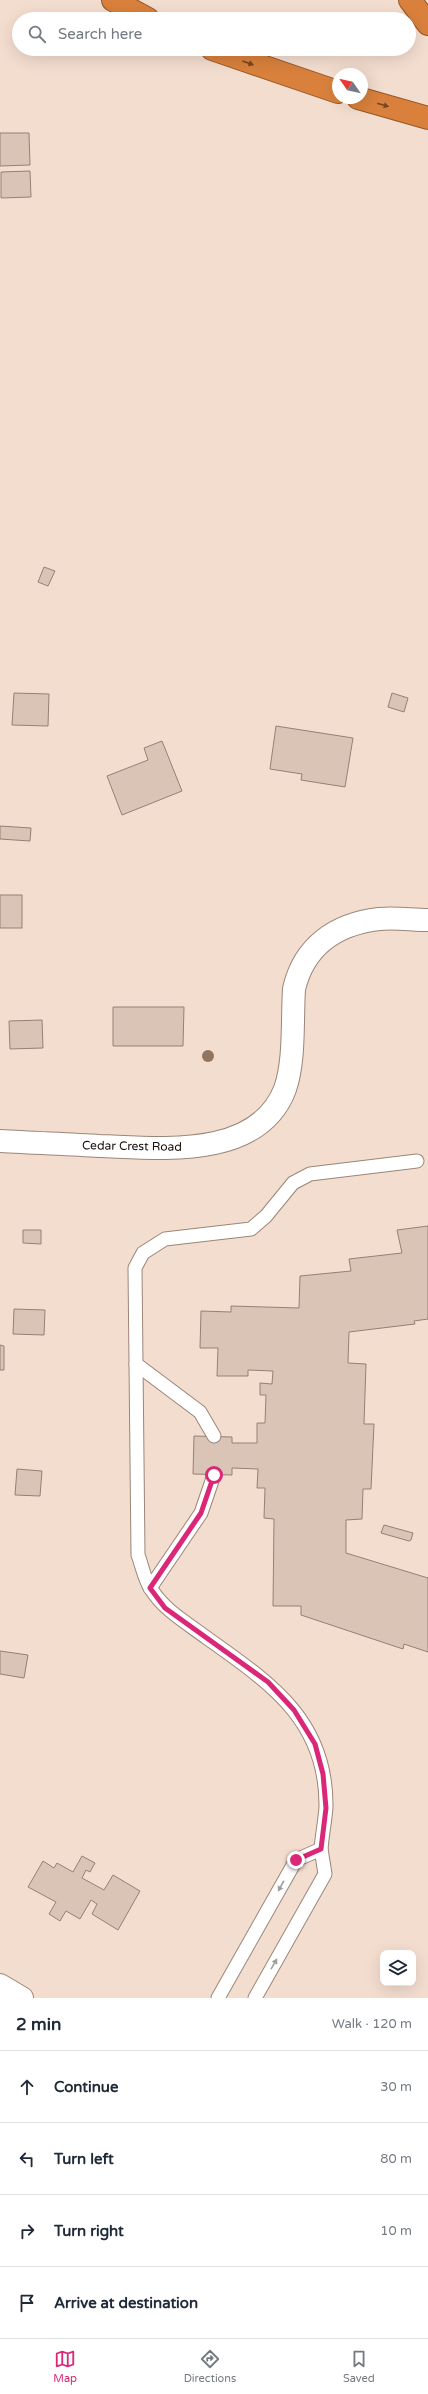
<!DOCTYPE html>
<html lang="en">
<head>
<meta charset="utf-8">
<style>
  body { margin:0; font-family:"Varela Round",sans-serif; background:#f6f6f7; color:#1f2937 }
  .controls { position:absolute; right:12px; bottom:12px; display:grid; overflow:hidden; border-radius:8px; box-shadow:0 4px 16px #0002 }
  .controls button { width:36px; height:36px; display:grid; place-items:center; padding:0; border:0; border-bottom:1px solid #e0e1e3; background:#fff; color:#1f2937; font:20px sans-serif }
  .compass { position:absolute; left:332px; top:68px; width:36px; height:36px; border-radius:50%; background:#fff; box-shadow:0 4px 16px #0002; rotate:304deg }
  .stop { position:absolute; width:12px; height:12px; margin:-9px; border:3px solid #db2777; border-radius:50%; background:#fff }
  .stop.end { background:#db2777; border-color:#fff; box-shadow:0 1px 4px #0008 }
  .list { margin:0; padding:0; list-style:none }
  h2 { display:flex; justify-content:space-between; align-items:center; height:52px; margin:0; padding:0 16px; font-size:17px }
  h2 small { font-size:13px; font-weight:400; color:#747a83 }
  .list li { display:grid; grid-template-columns:26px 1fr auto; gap:12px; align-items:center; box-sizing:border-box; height:72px; padding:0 16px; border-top:1px solid #e0e1e3 }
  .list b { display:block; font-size:15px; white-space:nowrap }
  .list em { font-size:13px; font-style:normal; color:#747a83 }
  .icon { flex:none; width:22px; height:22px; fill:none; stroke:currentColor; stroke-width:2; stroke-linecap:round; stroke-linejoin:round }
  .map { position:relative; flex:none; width:428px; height:1998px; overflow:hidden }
  .search { position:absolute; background:#fff; box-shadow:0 4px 16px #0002; left:12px; right:12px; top:12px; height:44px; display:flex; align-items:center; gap:10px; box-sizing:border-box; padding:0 14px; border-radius:22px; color:#747a83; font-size:15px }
  .sheet { height:340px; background:#fff }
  nav { display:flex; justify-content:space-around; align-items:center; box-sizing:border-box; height:56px; border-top:1px solid #e0e1e3; background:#fff; font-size:11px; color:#747a83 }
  nav a { display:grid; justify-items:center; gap:2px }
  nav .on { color:#db2777 }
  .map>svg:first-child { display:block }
  .building { fill:#d9c4b6; stroke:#958174 }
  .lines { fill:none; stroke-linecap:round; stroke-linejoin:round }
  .lane-casing { stroke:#9a8679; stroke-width:15 }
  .street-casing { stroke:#9a8679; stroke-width:24 }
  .secondary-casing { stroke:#9a8679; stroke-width:24 }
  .highway-casing { stroke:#94572a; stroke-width:24 }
  .lane { stroke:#fff; stroke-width:13 }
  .street { stroke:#fff; stroke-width:22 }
  .secondary { stroke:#fff; stroke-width:22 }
  .highway { stroke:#d9803c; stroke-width:22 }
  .tree { fill:#917561 }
  .oneway { fill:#764622 }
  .oneway2 { fill:#a19e9c }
  .route { stroke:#db2777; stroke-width:5 }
  .labels { text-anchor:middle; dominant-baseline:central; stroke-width:4; stroke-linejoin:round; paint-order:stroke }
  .street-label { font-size:12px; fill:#130c08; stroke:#fff }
</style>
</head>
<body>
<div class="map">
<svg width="428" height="1998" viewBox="0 0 428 1998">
  <rect width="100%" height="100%" fill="#f3ddcf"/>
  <g class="building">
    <polygon points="0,133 29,133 30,165 0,166"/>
    <polygon points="30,171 31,197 1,198 1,172"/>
    <polygon points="44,567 55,571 48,586 38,582"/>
    <polygon points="14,693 49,694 48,726 12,725"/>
    <polygon points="392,693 408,698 404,712 388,707"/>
    <polygon points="276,726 353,738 345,787 301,780 302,774 270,769"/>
    <polygon points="162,741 182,791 122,815 107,776 148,760 144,748"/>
    <polygon points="0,826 31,828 30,841 0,839"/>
    <rect x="0" y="895" width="22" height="33"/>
    <polygon points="113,1007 184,1007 183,1046 113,1046"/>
    <polygon points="42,1020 43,1048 10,1049 9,1021"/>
    <polygon points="428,1226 428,1319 414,1321 415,1324 349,1332 348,1363 366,1364 364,1424 374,1424 371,1489 363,1489 362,1519 346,1520 346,1553 428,1578 428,1652 404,1644 403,1649 301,1615 301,1606 273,1606 274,1519 264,1518 265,1488 257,1488 258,1469 232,1468 232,1475 193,1474 194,1436 232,1437 232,1443 257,1443 257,1423 265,1423 266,1395 260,1395 260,1383 272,1384 273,1371 248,1370 248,1376 217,1376 218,1348 200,1348 201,1311 231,1312 231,1306 299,1308 300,1276 351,1271 349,1259 402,1253 397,1230"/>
    <polygon points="23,1230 41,1230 41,1244 23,1243"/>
    <polygon points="14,1309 45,1310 44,1335 13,1334"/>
    <polygon points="0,1345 4,1346 4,1370 0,1370"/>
    <polygon points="17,1469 42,1471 40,1496 15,1495"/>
    <polygon points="384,1525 413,1533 411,1540 409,1541 381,1533"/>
    <polygon points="0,1651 28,1655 24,1678 0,1674"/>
    <polygon points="82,1856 95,1863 90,1872 86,1870 82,1878 104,1890 113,1875 140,1891 118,1930 92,1914 97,1904 91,1900 80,1919 66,1911 60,1921 49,1914 56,1902 28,1887 43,1861 54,1868 57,1863 73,1872"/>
  </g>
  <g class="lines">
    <defs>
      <g id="lane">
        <polyline points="136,1364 200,1412 214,1436"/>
        <polyline points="150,1588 201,1513 214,1475"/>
        <path d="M321,1849C322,1836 325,1821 326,1807C327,1720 270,1683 207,1638C187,1623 164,1610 151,1589C144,1579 142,1565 138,1555L135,1268L143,1253L165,1239L251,1229L266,1216L293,1183L310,1174L417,1161"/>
        <polyline points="218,1998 296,1860 321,1849 325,1874 255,1998"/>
      </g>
      <path id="street" d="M0,1141C33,1143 67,1144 100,1146C160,1148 258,1160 285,1089C295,1061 292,1020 294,989C304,946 336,924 379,919C395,917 412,920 428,920"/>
      <polyline id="secondary" points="0,1985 22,1998"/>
      <g id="highway">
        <polyline points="113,0 148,19"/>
        <polyline points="410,0 428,24"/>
        <polyline points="212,49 338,92"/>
        <polyline points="358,98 428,118"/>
      </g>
    </defs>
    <use href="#lane" class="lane-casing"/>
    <use href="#street" class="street-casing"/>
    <use href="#secondary" class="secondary-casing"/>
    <use href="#highway" class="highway-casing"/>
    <use href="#lane" class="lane"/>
    <use href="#street" class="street"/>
    <use href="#secondary" class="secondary"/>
    <use href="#highway" class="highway"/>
  </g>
  <circle class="tree" cx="208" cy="1056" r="6"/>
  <defs><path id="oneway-solid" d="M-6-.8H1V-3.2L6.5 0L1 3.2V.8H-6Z"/></defs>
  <g class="oneway">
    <use href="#oneway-solid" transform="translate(248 63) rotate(20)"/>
    <use href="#oneway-solid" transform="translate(383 105) rotate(16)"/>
  </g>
  <g class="oneway2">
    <use href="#oneway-solid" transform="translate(281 1886) rotate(119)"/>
    <use href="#oneway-solid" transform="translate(274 1964) rotate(-60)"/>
  </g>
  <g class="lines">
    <polyline class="route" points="214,1475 201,1513 150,1588 165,1608 268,1682 294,1710 315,1744 323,1774 326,1808 321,1849 296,1860"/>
  </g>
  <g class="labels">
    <g class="street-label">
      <text transform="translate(132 1146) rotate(1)">Cedar Crest Road</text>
    </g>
  </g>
</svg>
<div class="controls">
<button><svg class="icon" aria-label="layers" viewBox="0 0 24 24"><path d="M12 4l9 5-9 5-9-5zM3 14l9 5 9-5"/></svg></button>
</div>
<svg class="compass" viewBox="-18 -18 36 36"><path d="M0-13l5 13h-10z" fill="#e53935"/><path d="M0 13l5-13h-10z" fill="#747a83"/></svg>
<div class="stop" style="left:214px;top:1475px"></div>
<div class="stop end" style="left:296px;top:1860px"></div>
<div class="search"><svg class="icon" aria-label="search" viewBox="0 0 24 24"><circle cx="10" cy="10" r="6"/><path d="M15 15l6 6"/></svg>Search here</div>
</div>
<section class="sheet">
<h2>2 min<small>Walk · 120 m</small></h2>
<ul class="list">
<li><svg class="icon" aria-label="ahead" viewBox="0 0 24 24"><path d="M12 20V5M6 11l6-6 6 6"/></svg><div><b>Continue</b></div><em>30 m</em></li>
<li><svg class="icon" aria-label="left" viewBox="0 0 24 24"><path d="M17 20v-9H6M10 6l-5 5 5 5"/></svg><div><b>Turn left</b></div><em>80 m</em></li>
<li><svg class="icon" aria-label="right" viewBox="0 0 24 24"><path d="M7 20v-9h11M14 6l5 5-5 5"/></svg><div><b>Turn right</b></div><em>10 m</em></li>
<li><svg class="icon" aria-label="arrive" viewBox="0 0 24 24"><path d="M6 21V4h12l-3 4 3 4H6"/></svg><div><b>Arrive at destination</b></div></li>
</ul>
</section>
<nav>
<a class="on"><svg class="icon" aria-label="map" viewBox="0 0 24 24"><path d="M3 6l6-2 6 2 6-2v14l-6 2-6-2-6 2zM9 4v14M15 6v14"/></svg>Map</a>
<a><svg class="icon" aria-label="directions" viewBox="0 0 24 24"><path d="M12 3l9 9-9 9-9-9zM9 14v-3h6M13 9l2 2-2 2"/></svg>Directions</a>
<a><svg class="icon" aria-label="saved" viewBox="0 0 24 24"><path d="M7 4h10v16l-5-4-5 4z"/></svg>Saved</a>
</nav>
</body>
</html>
